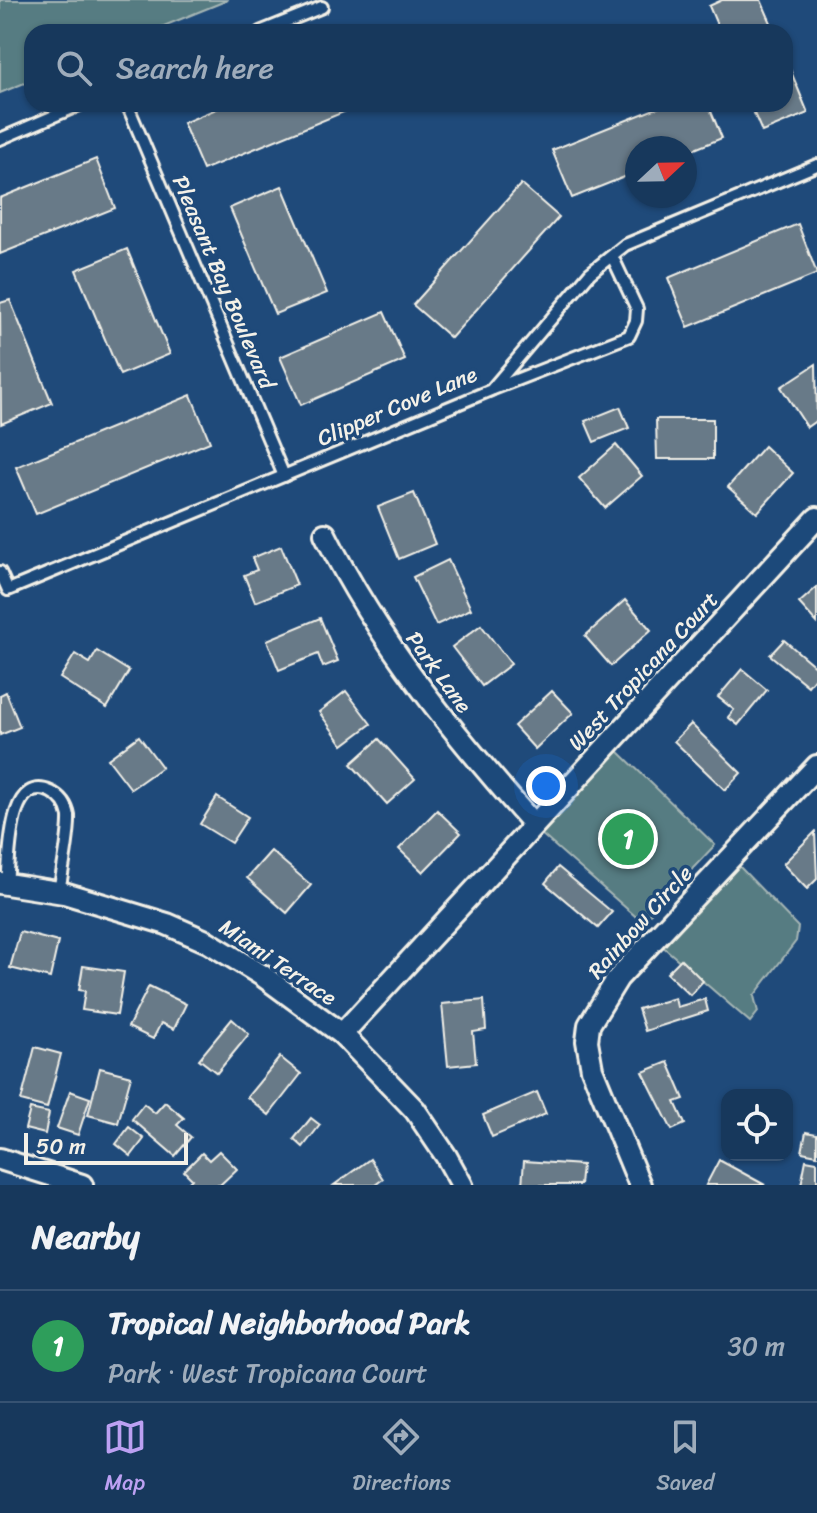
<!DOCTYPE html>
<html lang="en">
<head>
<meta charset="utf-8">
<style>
  body { margin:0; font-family:Sriracha,sans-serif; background:#203f62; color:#f1f3f6 }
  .controls { position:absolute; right:24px; bottom:24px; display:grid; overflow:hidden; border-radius:16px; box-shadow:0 2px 6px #0004 }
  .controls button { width:72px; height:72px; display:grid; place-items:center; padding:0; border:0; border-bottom:2px solid #365272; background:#17385c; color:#f1f3f6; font:40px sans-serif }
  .compass { position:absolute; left:625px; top:136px; width:72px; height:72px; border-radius:50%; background:#17385c; box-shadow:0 2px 6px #0004; rotate:68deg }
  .scale { position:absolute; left:24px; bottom:20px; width:164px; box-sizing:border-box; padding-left:8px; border:4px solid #f4f1e8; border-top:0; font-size:22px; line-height:28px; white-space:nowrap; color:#f4f1e8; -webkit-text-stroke:6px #1f4a7a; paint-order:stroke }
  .you { position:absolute; left:546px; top:786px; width:28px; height:28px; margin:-20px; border:6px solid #fff; border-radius:50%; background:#1a73e8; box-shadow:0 0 0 12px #1a73e833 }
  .badge { display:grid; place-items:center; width:52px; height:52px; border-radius:50%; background:#bca0f2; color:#fff; font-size:26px; font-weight:700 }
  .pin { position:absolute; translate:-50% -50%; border:4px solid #fff; box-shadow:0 2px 8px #0006 }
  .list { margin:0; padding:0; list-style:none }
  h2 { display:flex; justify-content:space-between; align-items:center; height:104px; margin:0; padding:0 32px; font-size:34px }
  h2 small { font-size:26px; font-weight:400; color:#9eacbb }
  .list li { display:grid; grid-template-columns:52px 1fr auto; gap:24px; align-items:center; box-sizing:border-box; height:112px; padding:0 32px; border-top:2px solid #365272 }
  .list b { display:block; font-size:30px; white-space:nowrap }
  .list p { margin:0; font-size:26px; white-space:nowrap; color:#9eacbb }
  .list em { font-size:26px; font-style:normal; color:#9eacbb }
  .icon { flex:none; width:44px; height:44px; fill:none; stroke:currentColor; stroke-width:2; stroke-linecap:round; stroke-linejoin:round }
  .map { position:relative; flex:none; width:817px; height:1185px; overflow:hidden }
  .search { position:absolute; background:#17385c; box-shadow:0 2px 6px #0004; left:24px; right:24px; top:24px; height:88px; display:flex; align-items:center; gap:20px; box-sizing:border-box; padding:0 28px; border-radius:24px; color:#9eacbb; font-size:30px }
  .sheet { height:216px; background:#17385c }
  nav { display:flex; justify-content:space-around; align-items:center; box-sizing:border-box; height:112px; border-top:2px solid #365272; background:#17385c; font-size:22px; color:#9eacbb }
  nav a { display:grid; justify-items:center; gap:4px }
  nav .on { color:#bca0f2 }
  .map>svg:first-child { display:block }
  .green { fill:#577c82; stroke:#a6b6b5; stroke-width:2 }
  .building { fill:#677a88; stroke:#f4f1e8; stroke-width:2 }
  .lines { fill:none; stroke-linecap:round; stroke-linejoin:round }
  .service-casing { stroke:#f4f1e8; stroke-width:16 }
  .minor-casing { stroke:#f4f1e8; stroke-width:26 }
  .service { stroke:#1f4a7a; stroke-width:10 }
  .minor { stroke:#1f4a7a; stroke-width:20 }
  .labels { text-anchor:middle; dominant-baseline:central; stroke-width:7; stroke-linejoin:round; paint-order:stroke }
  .street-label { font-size:22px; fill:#f4f1e8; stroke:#1f4a7a }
</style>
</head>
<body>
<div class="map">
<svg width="817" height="1185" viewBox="0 0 817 1185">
  <rect width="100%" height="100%" fill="#1f4a7a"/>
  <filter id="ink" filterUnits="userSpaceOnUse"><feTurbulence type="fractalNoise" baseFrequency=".0125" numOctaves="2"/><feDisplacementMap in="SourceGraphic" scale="16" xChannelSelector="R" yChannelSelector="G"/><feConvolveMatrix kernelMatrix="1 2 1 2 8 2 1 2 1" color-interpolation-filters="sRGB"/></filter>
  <g filter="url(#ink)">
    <g class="green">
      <polygon points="0,0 228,0 149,32 32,32 32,80 0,93"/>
      <polygon points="617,750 715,845 642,922 540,833"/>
      <polygon points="738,865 798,927 796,941 754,996 758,1012 750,1022 661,945"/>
    </g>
    <g class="building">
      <polygon points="722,0 761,0 775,32 720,32 709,6"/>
      <polygon points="785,57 808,113 762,132 750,104 785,104"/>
      <polygon points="228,104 350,104 351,109 203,170 183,123"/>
      <polygon points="667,104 708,104 722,138 685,153 685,148 637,148 637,172 572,198 552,150"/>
      <polygon points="96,159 115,208 0,254 0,198"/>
      <polygon points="521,184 559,217 451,338 413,305"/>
      <polygon points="282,186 327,293 275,314 230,208"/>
      <polygon points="798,224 817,274 688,327 668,278"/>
      <polygon points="127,249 170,354 120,375 76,270"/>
      <polygon points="10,300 52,403 1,424 0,303"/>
      <polygon points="384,312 405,360 301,405 280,357"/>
      <polygon points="816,364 817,420 807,427 781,387"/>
      <polygon points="191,395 210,442 36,514 16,467"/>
      <polygon points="620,407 629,428 594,442 585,421"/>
      <polygon points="656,419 713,419 713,459 657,459"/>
      <polygon points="616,445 642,476 605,508 579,478"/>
      <polygon points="764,446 793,473 757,513 728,487"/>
      <polygon points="414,493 435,544 399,559 378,507"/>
      <polygon points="281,546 297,585 255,602 244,575 257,570 252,558"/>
      <polygon points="448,560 471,609 436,625 413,577"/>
      <polygon points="817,587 817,623 799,603"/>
      <polygon points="625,600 651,630 611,666 585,636"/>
      <polygon points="320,618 338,661 323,667 318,654 279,670 267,640"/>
      <polygon points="481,625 511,664 482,686 452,647"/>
      <polygon points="784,640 817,668 817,675 808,686 770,655"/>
      <polygon points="97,651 129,671 107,708 60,678 75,654 90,663"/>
      <polygon points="742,669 767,690 738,725 728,717 734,710 718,697"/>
      <polygon points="346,691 371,724 343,745 319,712"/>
      <polygon points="552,691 573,713 535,749 514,726"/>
      <polygon points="6,692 20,727 0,735 0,695"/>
      <polygon points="691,724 741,773 725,790 674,741"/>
      <polygon points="139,736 162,767 131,789 108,759"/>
      <polygon points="379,739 415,779 387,804 351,764"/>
      <polygon points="217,797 248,817 231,843 200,824"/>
      <polygon points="437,810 461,833 423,872 399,849"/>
      <polygon points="815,832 817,879 807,889 783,864"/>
      <polygon points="271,851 311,885 287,913 247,878"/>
      <polygon points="558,867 612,912 598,928 545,883"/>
      <polygon points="20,932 58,942 50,978 10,968"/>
      <polygon points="681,959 703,981 690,995 667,973"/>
      <polygon points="83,966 124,972 117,1015 82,1010 85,991 79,990"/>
      <polygon points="149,986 186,1004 174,1029 161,1023 153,1039 128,1027"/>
      <polygon points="675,998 677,1007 705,999 708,1011 645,1031 638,1009"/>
      <polygon points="484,1000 486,1030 473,1032 476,1063 448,1066 442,1004"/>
      <polygon points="232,1019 249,1034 217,1073 199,1059"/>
      <polygon points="35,1047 61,1054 47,1108 21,1101"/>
      <polygon points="280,1057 301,1074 269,1115 247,1097"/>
      <polygon points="668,1062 684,1099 675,1102 685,1124 672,1130 643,1072"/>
      <polygon points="100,1068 131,1076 118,1123 88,1115"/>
      <polygon points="70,1091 90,1098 78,1135 57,1128"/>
      <polygon points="537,1092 546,1114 492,1137 483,1115"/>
      <polygon points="165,1102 184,1118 177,1125 191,1137 175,1156 132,1119 144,1104 155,1113"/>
      <polygon points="30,1109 49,1113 45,1134 25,1129"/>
      <polygon points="311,1118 320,1125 303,1147 294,1139"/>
      <polygon points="129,1127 144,1139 131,1156 116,1144"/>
      <polygon points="806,1132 817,1134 817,1155 802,1152"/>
      <polygon points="219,1151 237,1169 220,1185 186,1185 192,1179 184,1171 202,1153 209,1160"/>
      <polygon points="370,1159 383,1179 375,1185 334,1185"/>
      <polygon points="719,1160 765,1185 706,1185"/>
      <polygon points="806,1160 817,1162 817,1185 801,1185"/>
      <polygon points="524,1161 582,1165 580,1185 522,1185"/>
    </g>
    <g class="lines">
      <defs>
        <g id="service">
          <polyline points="260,32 322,7"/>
          <polyline points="127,104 284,476"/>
          <polyline points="0,139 82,104"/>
          <polyline points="493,389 629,336 636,321 637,309 612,256"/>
          <polyline points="0,572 8,590 491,390 590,273 625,245 817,165"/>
          <path d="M7,884C10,860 7,772 51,792C61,797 67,805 69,816C70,835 62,872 59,892"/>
        </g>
        <g id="minor">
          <path d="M325,534C379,643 454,734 534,825"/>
          <polyline points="0,883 64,893 167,924 208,942 263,976 342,1034 415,1110 446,1156 462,1185"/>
          <polyline points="342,1034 817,518"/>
          <polyline points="0,1159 82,1185"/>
          <polyline points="640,1185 592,1069 587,1041 589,1025 618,978 817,766"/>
        </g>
      </defs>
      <use href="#service" class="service-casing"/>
      <use href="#minor" class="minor-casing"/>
      <use href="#service" class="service"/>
      <use href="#minor" class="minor"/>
    </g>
  </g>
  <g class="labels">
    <g class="street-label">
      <text transform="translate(224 282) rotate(67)">Pleasant Bay Boulevard</text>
      <text transform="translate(397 406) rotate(-23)">Clipper Cove Lane</text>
      <text transform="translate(643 671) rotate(-47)">West Tropicana Court</text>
      <text transform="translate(439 672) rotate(54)">Park Lane</text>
      <text transform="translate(640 922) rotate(-48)">Rainbow Circle</text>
      <text transform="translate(278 962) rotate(34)">Miami Terrace</text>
    </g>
  </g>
</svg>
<div class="controls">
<button><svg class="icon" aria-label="locate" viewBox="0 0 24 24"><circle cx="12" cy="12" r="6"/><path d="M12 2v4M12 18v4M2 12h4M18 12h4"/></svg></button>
</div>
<svg class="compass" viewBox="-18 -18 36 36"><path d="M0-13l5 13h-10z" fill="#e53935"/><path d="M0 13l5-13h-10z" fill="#9eacbb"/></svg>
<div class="scale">50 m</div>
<div class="you"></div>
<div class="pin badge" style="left:628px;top:839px;background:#2e9e5b">1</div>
<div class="search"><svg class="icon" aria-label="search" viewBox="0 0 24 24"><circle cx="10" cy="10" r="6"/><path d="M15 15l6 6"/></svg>Search here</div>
</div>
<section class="sheet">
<h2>Nearby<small></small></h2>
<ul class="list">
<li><span class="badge" style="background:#2e9e5b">1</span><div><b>Tropical Neighborhood Park</b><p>Park · West Tropicana Court</p></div><em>30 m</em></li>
</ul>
</section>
<nav>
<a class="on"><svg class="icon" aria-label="map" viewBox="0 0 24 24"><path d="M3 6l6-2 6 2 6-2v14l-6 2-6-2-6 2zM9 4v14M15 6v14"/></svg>Map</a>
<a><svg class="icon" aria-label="directions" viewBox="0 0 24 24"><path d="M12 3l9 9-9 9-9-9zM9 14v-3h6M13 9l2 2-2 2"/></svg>Directions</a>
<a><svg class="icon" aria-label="saved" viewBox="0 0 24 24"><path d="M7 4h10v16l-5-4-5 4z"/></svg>Saved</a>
</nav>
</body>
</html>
